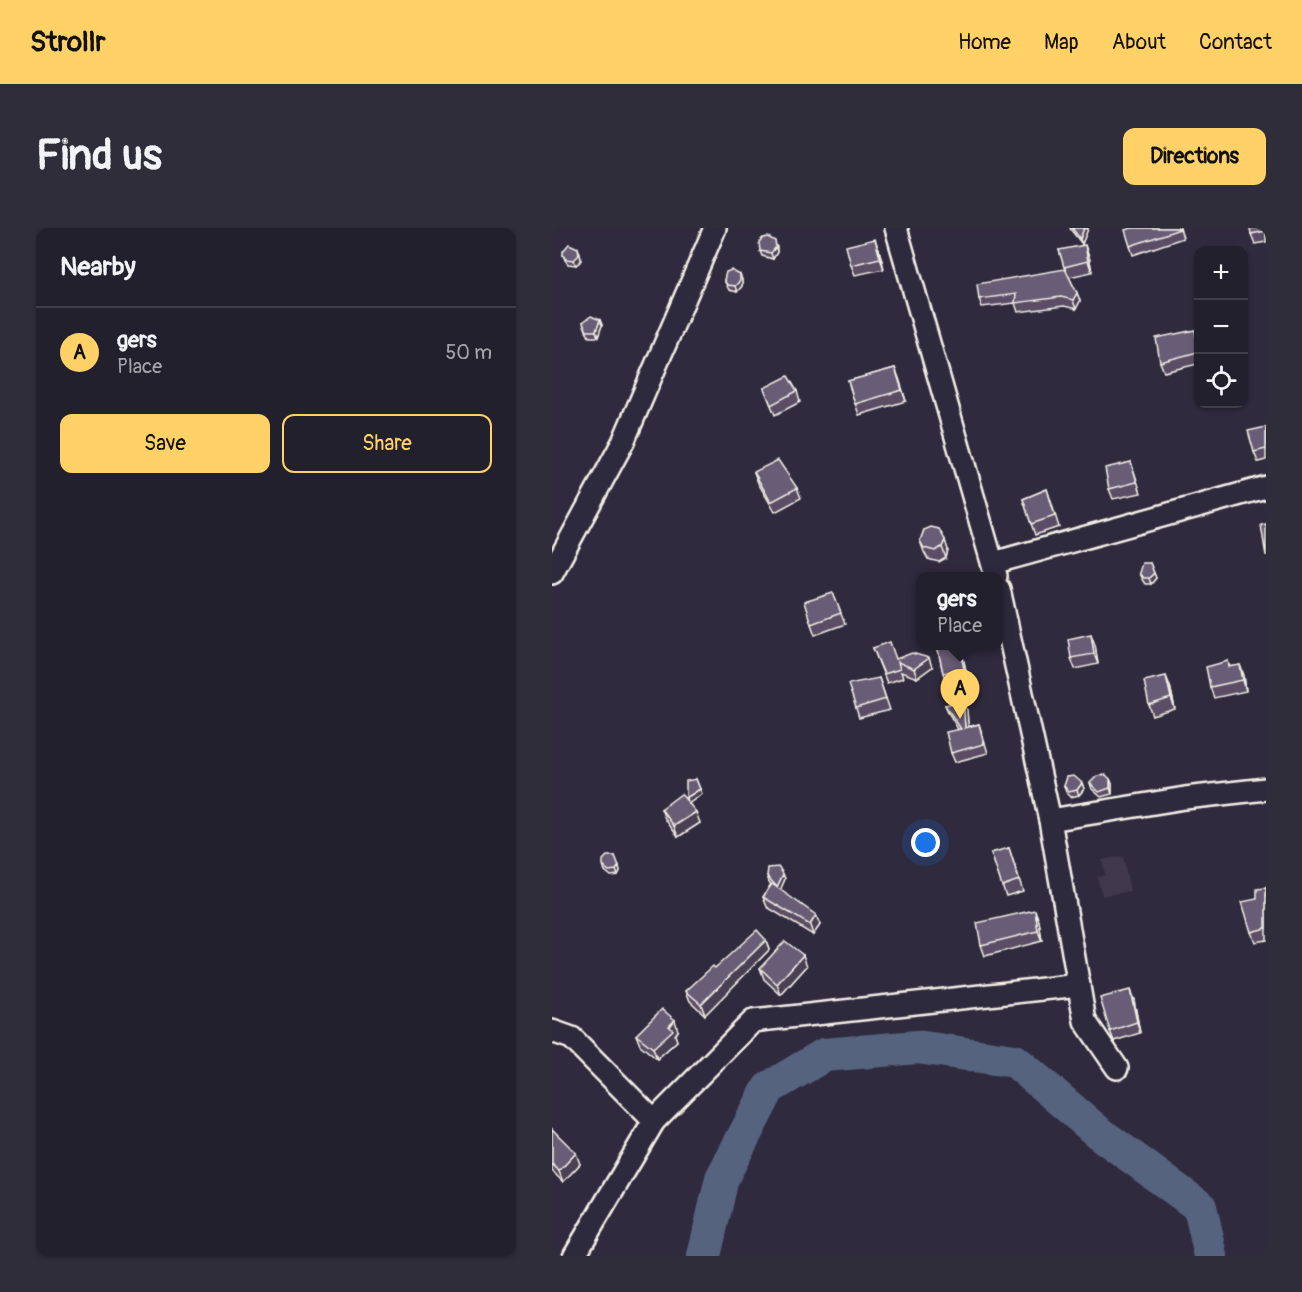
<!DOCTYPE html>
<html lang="en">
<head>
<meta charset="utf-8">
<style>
  body { margin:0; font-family:Pangolin,sans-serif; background:#2f2d3a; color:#f1f3f6 }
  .controls { position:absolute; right:18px; top:18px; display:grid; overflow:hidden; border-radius:12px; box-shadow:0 2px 4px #0004 }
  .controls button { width:54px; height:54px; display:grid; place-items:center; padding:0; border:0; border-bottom:2px solid #403e4a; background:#23202e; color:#f1f3f6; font:30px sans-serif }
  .you { position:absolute; left:374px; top:615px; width:21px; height:21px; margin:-15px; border:4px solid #fff; border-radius:50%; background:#1a73e8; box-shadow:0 0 0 9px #1a73e833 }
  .badge { display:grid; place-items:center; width:39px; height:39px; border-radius:50%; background:#ffd166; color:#111; font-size:20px; font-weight:700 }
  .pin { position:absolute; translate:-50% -50px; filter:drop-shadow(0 2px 3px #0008) }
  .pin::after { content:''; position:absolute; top:32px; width:21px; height:18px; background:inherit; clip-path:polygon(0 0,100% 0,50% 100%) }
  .popup { position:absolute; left:364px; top:344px; width:87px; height:78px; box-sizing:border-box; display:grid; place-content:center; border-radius:12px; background:#23202e; filter:drop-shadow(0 2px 4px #0005); font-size:20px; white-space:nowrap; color:#a3a3aa }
  .popup b { font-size:22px; color:#f1f3f6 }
  .popup::after { content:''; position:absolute; left:50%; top:100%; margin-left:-12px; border:12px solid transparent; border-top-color:#23202e }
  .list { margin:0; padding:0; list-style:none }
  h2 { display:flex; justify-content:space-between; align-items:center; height:78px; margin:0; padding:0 24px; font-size:26px }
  h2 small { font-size:20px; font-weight:400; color:#a3a3aa }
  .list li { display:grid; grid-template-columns:39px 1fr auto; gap:18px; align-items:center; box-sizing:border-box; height:90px; padding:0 24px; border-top:2px solid #403e4a }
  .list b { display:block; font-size:22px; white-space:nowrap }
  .list p { margin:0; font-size:20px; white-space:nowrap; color:#a3a3aa }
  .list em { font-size:20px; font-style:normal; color:#a3a3aa }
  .actions { display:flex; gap:12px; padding:18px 24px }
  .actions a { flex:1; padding:14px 0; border:2px solid #ffd166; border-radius:12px; text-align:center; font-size:21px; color:#ffd166 }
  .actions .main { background:#ffd166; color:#111 }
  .icon { flex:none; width:33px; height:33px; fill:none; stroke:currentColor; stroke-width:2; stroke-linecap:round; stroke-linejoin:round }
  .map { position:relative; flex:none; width:714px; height:1028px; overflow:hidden; border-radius:12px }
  header { display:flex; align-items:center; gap:36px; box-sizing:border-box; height:84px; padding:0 30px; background:#ffd166; color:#111 }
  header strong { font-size:28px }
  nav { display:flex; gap:33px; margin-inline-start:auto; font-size:21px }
  .intro { display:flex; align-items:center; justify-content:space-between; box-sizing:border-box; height:144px; padding:0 36px }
  h1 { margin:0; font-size:42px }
  .button { padding:15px 27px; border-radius:12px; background:#ffd166; color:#111; font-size:21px; font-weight:700 }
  main { display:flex; gap:36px; padding:0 36px }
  aside { flex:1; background:#23202e; border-radius:12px; box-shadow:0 2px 4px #0004 }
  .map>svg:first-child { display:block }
  .built { fill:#40394e }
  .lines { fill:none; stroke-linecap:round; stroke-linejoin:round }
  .river { stroke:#56637f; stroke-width:34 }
  .minor-casing { stroke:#f4f1e8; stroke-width:26 }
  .minor { stroke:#2f2a3d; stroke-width:21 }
  .wall { fill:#5a4e65; stroke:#f4f1e8; stroke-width:1.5 }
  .shaded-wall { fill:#4a4053; stroke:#f4f1e8; stroke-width:1.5 }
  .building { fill:#695b76; stroke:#f4f1e8; stroke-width:1.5 }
</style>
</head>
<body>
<header>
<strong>Strollr</strong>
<nav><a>Home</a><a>Map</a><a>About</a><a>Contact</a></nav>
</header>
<div class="intro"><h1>Find us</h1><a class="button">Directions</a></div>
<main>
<aside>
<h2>Nearby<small></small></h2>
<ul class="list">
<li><span class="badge">A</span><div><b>gers</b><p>Place</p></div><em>50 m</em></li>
</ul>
<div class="actions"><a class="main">Save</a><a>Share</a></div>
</aside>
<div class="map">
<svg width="714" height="1028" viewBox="0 0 714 1028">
  <rect width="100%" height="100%" fill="#2f2a3d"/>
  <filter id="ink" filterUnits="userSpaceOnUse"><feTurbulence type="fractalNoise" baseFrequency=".0167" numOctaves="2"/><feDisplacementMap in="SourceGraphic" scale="12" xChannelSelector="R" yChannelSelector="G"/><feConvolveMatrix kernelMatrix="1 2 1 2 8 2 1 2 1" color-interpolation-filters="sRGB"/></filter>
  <g filter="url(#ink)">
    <polygon class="built" points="571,628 578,663 550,668 545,649 553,647 550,632"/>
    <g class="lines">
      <polyline class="river" points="152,1028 170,950 217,860 272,827 365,819 463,833 547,905 648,979 659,1028"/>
      <defs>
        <g id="minor">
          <polyline points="344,0 444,348"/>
          <polyline points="441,335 714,259"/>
          <polyline points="0,345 71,214 163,0"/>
          <polyline points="447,361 498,592 533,793 565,840"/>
          <polyline points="498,592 633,570 714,561"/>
          <polyline points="0,803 20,810 102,893 201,793 527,757"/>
          <polyline points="22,1028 102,893"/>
        </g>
      </defs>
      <use href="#minor" class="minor-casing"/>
      <use href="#minor" class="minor"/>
    </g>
    <g class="wall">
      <polygon points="518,0 536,0 530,16 519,2"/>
      <polygon points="580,0 628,0 631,10 581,27 578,18"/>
      <polygon points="714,0 714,14 703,16 699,6"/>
      <polygon points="225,19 225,24 221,31 210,28 208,23"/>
      <polygon points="327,22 332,41 303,47 299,37"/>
      <polygon points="507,22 537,28 540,44 517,49 525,65 528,73 524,81 512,78 466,84 463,75 430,79 427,71 514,43"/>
      <polygon points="28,25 29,33 24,37 16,36 13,32 11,27"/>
      <polygon points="188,47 190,52 190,58 185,64 177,62 172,52"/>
      <polygon points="48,92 50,97 46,109 37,109 35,105 31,94"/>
      <polygon points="643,102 646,112 646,136 612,144 608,134"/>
      <polygon points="343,140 354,173 307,187 296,153"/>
      <polygon points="212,160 245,163 248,174 223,187"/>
      <polygon points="714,199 714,232 706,234 702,224"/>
      <polygon points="579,234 589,265 561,271 557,261"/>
      <polygon points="202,244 245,260 249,270 223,284 206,255"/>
      <polygon points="495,261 507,299 483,307 471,271"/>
      <polygon points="372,302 396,322 394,330 387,334 376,331 372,324 368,313"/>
      <polygon points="598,335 604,350 599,356 593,356 589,350 587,345"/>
      <polygon points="281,365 293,396 263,407 259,396"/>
      <polygon points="385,417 408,417 416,451 395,456 391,445"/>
      <polygon points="543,417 546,436 523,441 519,430"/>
      <polygon points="321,420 344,431 380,439 365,450 349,444 351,450 335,455"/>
      <polygon points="676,433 678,439 688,437 692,448 694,463 662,470 658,459"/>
      <polygon points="327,450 338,482 307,490 304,480"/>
      <polygon points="618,458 623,481 601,488 597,477"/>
      <polygon points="411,473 415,482 416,499 427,496 436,525 403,534 399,525 406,501 397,486 393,477"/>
      <polygon points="144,551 150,566 137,575 148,595 126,609 113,591 109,581 135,573"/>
      <polygon points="558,551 560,556 560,566 549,569 540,561 538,555"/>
      <polygon points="530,555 532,561 527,567 519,569 514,564 512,558"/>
      <polygon points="457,620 471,663 454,668 439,625"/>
      <polygon points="63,628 68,643 66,647 59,648 53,643 51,638"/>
      <polygon points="231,646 233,651 228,662 268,697 261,707 215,679 211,669 219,656 217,654 215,648"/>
      <polygon points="714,660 714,712 703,714 699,704 705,671"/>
      <polygon points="487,693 490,713 433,728 429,717"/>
      <polygon points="214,712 217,722 153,787 138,773 134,763"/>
      <polygon points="255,738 229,767 212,751 208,740"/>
      <polygon points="582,772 588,805 562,813 558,803"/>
      <polygon points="126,803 123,807 125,813 105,831 88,817 84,807"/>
      <polygon points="0,901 28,936 11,954 0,943"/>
    </g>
    <g class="shaded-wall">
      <polygon points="532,0 536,1 530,16 528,11"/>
      <polygon points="323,11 327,22 332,41 328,30"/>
      <polygon points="223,13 225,24 221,31 219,25"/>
      <polygon points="533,17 537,28 540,44 536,33"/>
      <polygon points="26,20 28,25 29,33 24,37 22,32"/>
      <polygon points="188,47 190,52 190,58 185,64 183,58"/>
      <polygon points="525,65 528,73 524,81 521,72"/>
      <polygon points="48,92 50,97 46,109 44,103"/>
      <polygon points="343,140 347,150 354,173 350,162"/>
      <polygon points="393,312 396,322 394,330 390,319"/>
      <polygon points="602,345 604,350 599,356 597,350"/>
      <polygon points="539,406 543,417 546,436 542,426"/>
      <polygon points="407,417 408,417 409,421 416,451 412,441"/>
      <polygon points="377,430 380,439 365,450 362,441"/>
      <polygon points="688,437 692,448 694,463 691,452"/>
      <polygon points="614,448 618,458 623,481 619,470"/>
      <polygon points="411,473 415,482 417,509 413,500"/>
      <polygon points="558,551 560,556 560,566 558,560"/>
      <polygon points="530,555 532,561 527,567 525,562"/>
      <polygon points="148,561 150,566 136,576 134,570"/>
      <polygon points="144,584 148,595 126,609 122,598"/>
      <polygon points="67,638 68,643 66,647 64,642"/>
      <polygon points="231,646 233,651 227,665 225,659"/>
      <polygon points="483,682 487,693 490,713 486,703"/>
      <polygon points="264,687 268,697 261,707 258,697"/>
      <polygon points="214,712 217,722 153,787 149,776"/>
      <polygon points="251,727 255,738 229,767 225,756"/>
      <polygon points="578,762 582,772 588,805 585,794"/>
      <polygon points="123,792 126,803 123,807 125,813 105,831 101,820"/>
      <polygon points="24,925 28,936 11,954 7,943"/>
    </g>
    <g class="building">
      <polygon points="520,0 532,0 528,11"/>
      <polygon points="580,0 628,0 628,1 578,18 573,2"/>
      <polygon points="698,0 714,0 714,3 699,6"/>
      <polygon points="216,9 223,13 224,19 219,25 208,23 207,14 211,10"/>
      <polygon points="323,11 328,30 299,37 294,18"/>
      <polygon points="17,16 26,20 27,27 22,32 14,31 11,27 11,23"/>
      <polygon points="533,17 536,33 512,39 507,22"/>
      <polygon points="513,41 525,65 521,72 509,69 463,75 464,66 427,71 425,56"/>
      <polygon points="179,42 188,47 188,53 183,58 175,57 172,52 174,44"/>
      <polygon points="39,88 48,92 44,103 35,103 33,99 31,94"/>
      <polygon points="643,102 646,118 646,124 608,134 604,110"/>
      <polygon points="343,140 350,162 303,176 296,153"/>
      <polygon points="236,148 245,163 219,177 212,160"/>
      <polygon points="714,199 714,221 702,224 696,203"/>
      <polygon points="226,232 245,260 219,274 202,244"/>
      <polygon points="579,234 585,254 557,261 553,240"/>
      <polygon points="495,261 503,288 479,296 471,271"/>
      <polygon points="714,296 714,328 709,297"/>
      <polygon points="379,299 387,301 393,312 390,319 383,323 372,320 368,313 372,302"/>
      <polygon points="590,335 598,335 602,345 597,350 591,350 587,345"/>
      <polygon points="281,365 289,385 259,396 252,374"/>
      <polygon points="539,406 542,426 519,430 516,411"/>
      <polygon points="338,414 344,431 360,425 377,430 362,441 346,434 348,441 332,446 321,420"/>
      <polygon points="385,417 407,417 412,441 391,445"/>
      <polygon points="676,433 677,439 688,437 691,452 658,459 654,439"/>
      <polygon points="614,448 619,470 597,477 592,453"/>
      <polygon points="327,450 334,471 304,480 296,456"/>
      <polygon points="411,473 413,500 427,496 432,516 399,525 394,504 409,501 393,477"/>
      <polygon points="554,547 558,551 558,560 547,564 538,555 545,548"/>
      <polygon points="522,548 530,555 525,562 517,564 512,558 515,549"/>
      <polygon points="144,551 148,561 134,570 134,553"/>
      <polygon points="129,566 144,584 122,598 109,581"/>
      <polygon points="457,620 467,652 450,658 439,625"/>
      <polygon points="55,628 63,628 67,638 64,642 57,643 51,638 51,632"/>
      <polygon points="227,639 231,646 225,659 215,648 216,640"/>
      <polygon points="220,656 264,687 258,697 211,669"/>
      <polygon points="714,660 714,700 699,704 690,674 705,671 705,661"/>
      <polygon points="483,682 486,703 429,717 425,695"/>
      <polygon points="205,702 214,712 149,776 134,763 161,738 163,740"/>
      <polygon points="233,713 251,727 225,756 208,740"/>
      <polygon points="578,762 585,794 558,803 548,770"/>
      <polygon points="110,781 123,792 117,798 121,802 101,820 84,807"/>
      <polygon points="0,901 24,925 7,943 0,936"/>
    </g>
  </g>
</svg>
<div class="controls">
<button>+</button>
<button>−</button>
<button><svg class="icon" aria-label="locate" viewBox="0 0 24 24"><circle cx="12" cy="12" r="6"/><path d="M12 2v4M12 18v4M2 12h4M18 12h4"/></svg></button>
</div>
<div class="you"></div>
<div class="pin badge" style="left:408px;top:491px">A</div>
<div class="popup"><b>gers</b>Place</div>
</div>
</main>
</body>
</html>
